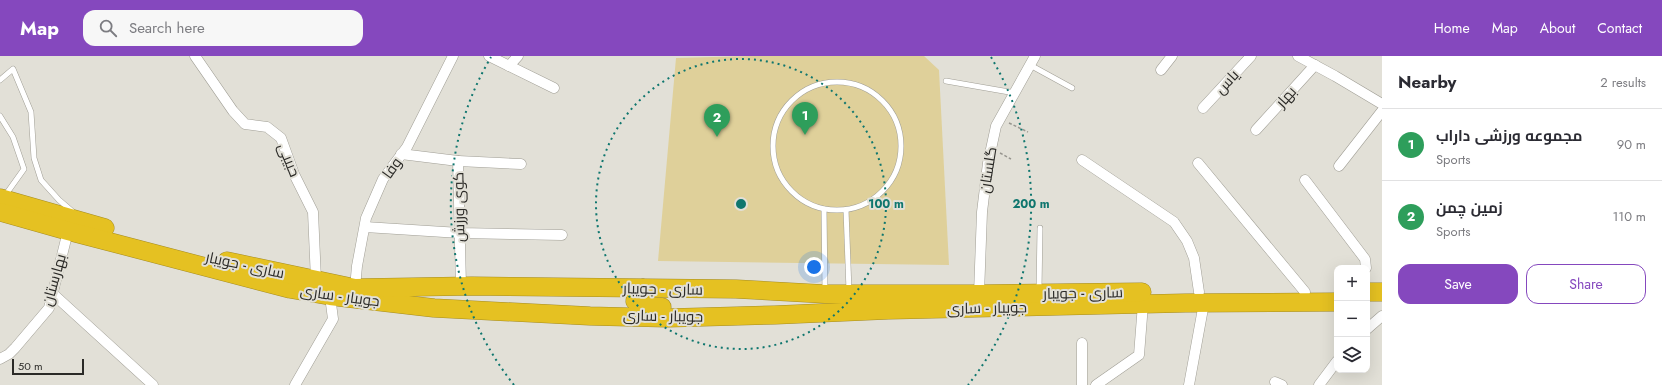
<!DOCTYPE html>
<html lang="en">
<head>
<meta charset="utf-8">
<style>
  body { margin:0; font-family:Jost,Cairo,sans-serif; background:#f7f7f7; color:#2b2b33 }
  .controls { position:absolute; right:12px; bottom:12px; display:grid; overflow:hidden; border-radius:8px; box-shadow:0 4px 16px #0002 }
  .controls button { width:36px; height:36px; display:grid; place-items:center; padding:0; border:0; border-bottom:1px solid #e1e1e2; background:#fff; color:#2b2b33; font:20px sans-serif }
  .scale { position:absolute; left:12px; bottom:10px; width:72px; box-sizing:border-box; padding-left:4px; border:2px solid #2b2a27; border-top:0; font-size:11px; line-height:14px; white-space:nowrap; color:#2b2a27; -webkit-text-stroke:3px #e2e0d7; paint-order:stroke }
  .you { position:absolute; left:814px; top:211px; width:14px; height:14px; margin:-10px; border:3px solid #fff; border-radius:50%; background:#1a73e8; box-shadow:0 0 0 6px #1a73e833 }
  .badge { display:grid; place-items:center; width:26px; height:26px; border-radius:50%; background:#8548be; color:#fff; font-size:13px; font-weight:700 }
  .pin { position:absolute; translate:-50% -33px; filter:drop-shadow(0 1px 2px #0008) }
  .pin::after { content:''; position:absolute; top:21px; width:14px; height:12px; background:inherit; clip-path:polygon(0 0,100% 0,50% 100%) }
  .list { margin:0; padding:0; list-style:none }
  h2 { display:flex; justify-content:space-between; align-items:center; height:52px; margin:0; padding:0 16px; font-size:17px }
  h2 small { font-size:13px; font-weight:400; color:#7c7c81 }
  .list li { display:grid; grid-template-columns:26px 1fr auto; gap:12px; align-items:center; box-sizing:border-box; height:72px; padding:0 16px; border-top:1px solid #e1e1e2 }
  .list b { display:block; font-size:15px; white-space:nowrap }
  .list p { margin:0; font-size:13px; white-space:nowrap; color:#7c7c81 }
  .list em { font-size:13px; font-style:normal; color:#7c7c81 }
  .actions { display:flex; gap:8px; padding:12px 16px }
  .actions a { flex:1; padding:9px 0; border:1px solid #8548be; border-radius:12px; text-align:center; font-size:14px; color:#8548be }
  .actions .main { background:#8548be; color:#fff }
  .icon { flex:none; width:22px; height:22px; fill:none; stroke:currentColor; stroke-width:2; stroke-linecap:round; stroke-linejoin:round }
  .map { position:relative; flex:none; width:1382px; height:329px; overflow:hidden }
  header { display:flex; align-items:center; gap:24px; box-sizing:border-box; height:56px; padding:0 20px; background:#8548be; color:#fff }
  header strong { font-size:19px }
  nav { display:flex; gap:22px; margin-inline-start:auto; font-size:14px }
  .search { width:280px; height:36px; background:#f7f7f7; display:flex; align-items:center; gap:10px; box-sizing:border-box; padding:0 14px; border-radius:12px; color:#7c7c81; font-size:15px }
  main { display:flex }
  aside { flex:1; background:#fff }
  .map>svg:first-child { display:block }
  .green { fill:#dfd09a }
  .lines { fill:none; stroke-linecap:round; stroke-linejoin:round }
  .lane-casing { stroke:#a09e95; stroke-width:6 }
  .street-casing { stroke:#a09e95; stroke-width:11 }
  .highway-casing { stroke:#a48c24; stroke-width:19 }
  .path { stroke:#97958f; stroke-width:1.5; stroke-dasharray:3 2; stroke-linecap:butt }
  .lane { stroke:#fff; stroke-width:5 }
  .street { stroke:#fff; stroke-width:10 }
  .highway { stroke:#e5c122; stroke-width:18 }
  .ring { fill:none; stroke:#0f766e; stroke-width:2; stroke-dasharray:2 4 }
  .labels { text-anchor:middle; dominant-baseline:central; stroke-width:4; stroke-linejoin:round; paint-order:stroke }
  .street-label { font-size:15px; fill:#2b2a27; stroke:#e2e0d7 }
  .centre { fill:#0f766e; stroke:#e2e0d7; stroke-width:2 }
  .ring-label { font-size:12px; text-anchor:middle; font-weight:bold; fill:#0f766e; stroke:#e2e0d7; stroke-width:4; stroke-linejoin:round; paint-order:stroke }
</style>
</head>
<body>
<header>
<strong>Map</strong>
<div class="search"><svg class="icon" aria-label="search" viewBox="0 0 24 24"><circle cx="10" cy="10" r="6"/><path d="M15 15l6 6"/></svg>Search here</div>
<nav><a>Home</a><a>Map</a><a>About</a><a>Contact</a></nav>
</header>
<main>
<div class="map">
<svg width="1382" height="329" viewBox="0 0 1382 329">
  <rect width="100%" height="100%" fill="#e2e0d7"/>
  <polygon class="green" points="750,0 924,0 939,14 949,209 658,205 676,2"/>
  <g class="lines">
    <defs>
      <g id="lane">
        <polyline points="1030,9 1072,32"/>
        <polyline points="0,24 13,13 31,56 34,102 41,124 59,144 73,156"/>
        <polyline points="946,25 1015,37"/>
        <circle cx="837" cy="90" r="64"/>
        <polyline points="0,60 13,81 24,113 4,141"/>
        <polyline points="824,153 825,236"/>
        <polyline points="846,154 849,235"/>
        <polyline points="1039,234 1040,172"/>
      </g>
      <g id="street">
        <polyline points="195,0 233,55 245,68 267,71 281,82 294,118 313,156 316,224"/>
        <polyline points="489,0 554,32"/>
        <polyline points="1298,0 1335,20 1382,48"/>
        <polyline points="509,10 518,0"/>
        <polyline points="1161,14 1172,0"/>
        <polyline points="1203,52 1251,0"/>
        <polyline points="1256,74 1315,9"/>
        <polyline points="401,98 458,105 461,230"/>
        <polyline points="1082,104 1174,166 1187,185 1194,202 1199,236"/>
        <polyline points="458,105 521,108"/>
        <polyline points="1198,107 1305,236"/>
        <polyline points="1339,110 1382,55"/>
        <polyline points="1305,124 1365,203 1366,212"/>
        <polyline points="365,171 460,177 562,179"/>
        <polyline points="355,232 357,210 366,162 383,123 407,91 453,0"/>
        <polyline points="52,237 153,329"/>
        <polyline points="979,238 982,156 988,107 996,70 1035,0"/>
        <polyline points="1367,273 1382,260"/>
        <polyline points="1082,287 1082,329"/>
        <polyline points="0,303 9,298 15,292 49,252 68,175"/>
        <polyline points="1275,326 1282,329"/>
        <polyline points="295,329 333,263 330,240"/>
        <polyline points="1096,329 1139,299 1143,248"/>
        <polyline points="1189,329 1204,247"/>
        <polyline points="1319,329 1337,305"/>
      </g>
      <g id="highway">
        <polyline points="0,142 105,172"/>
        <polyline points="0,156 68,175 290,233 330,240 434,252 590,260 667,262 775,259 888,254 1185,247 1337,246"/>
        <polyline points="227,205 355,232 472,230 736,233 825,238 979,238 1142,236"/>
        <polyline points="643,232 636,239 635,245 641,250 662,251"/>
        <polyline points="1367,236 1382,236"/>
      </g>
    </defs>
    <use href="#lane" class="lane-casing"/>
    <use href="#street" class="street-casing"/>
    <use href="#highway" class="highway-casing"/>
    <g class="path">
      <polyline points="1009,67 1028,76"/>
      <polyline points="1000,97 1011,103"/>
    </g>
    <use href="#lane" class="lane"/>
    <use href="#street" class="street"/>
    <use href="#highway" class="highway"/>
  </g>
  <g class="ring">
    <circle cx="741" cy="148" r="145"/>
    <path d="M514 329A290 290 0 0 1 491 1M991 1A290 290 0 0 1 968 329"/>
  </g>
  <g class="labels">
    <g class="street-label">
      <text transform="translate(1227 26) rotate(-47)">یاس</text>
      <text transform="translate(1286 41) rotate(-48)">بهار</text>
      <text transform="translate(289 104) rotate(68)">حبیبی</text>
      <text transform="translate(392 112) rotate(-54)">وفا</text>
      <text transform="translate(988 114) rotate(-81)">گلستان</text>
      <text transform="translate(459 151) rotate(-91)">کوی ورزش</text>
      <text transform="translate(245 209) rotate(12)">ساری - جویبار</text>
      <text transform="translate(54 224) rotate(-74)">بهارستان</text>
      <text transform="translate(663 233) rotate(1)">ساری - جویبار</text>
      <text transform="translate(1083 237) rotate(-1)">ساری - جویبار</text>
      <text transform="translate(340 240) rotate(8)">جویبار - ساری</text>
      <text transform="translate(987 252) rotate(-1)">جویبار - ساری</text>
      <text transform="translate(663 260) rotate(1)">جویبار - ساری</text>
    </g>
  </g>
  <circle cx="741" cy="148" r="6" class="centre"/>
  <g class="ring-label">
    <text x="886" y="152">100 m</text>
    <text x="1031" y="152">200 m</text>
  </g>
</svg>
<div class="controls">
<button>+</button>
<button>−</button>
<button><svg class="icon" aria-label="layers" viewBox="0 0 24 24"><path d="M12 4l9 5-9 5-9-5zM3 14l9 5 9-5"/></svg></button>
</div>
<div class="scale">50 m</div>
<div class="you"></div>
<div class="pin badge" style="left:805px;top:79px;background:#2e9e5b">1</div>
<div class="pin badge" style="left:717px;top:81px;background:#2e9e5b">2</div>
</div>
<aside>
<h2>Nearby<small>2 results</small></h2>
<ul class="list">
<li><span class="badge" style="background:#2e9e5b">1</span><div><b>مجموعه ورزشی داراب</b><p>Sports</p></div><em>90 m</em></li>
<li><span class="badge" style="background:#2e9e5b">2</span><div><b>زمین چمن</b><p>Sports</p></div><em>110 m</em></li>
</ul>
<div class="actions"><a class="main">Save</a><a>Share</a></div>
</aside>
</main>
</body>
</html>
